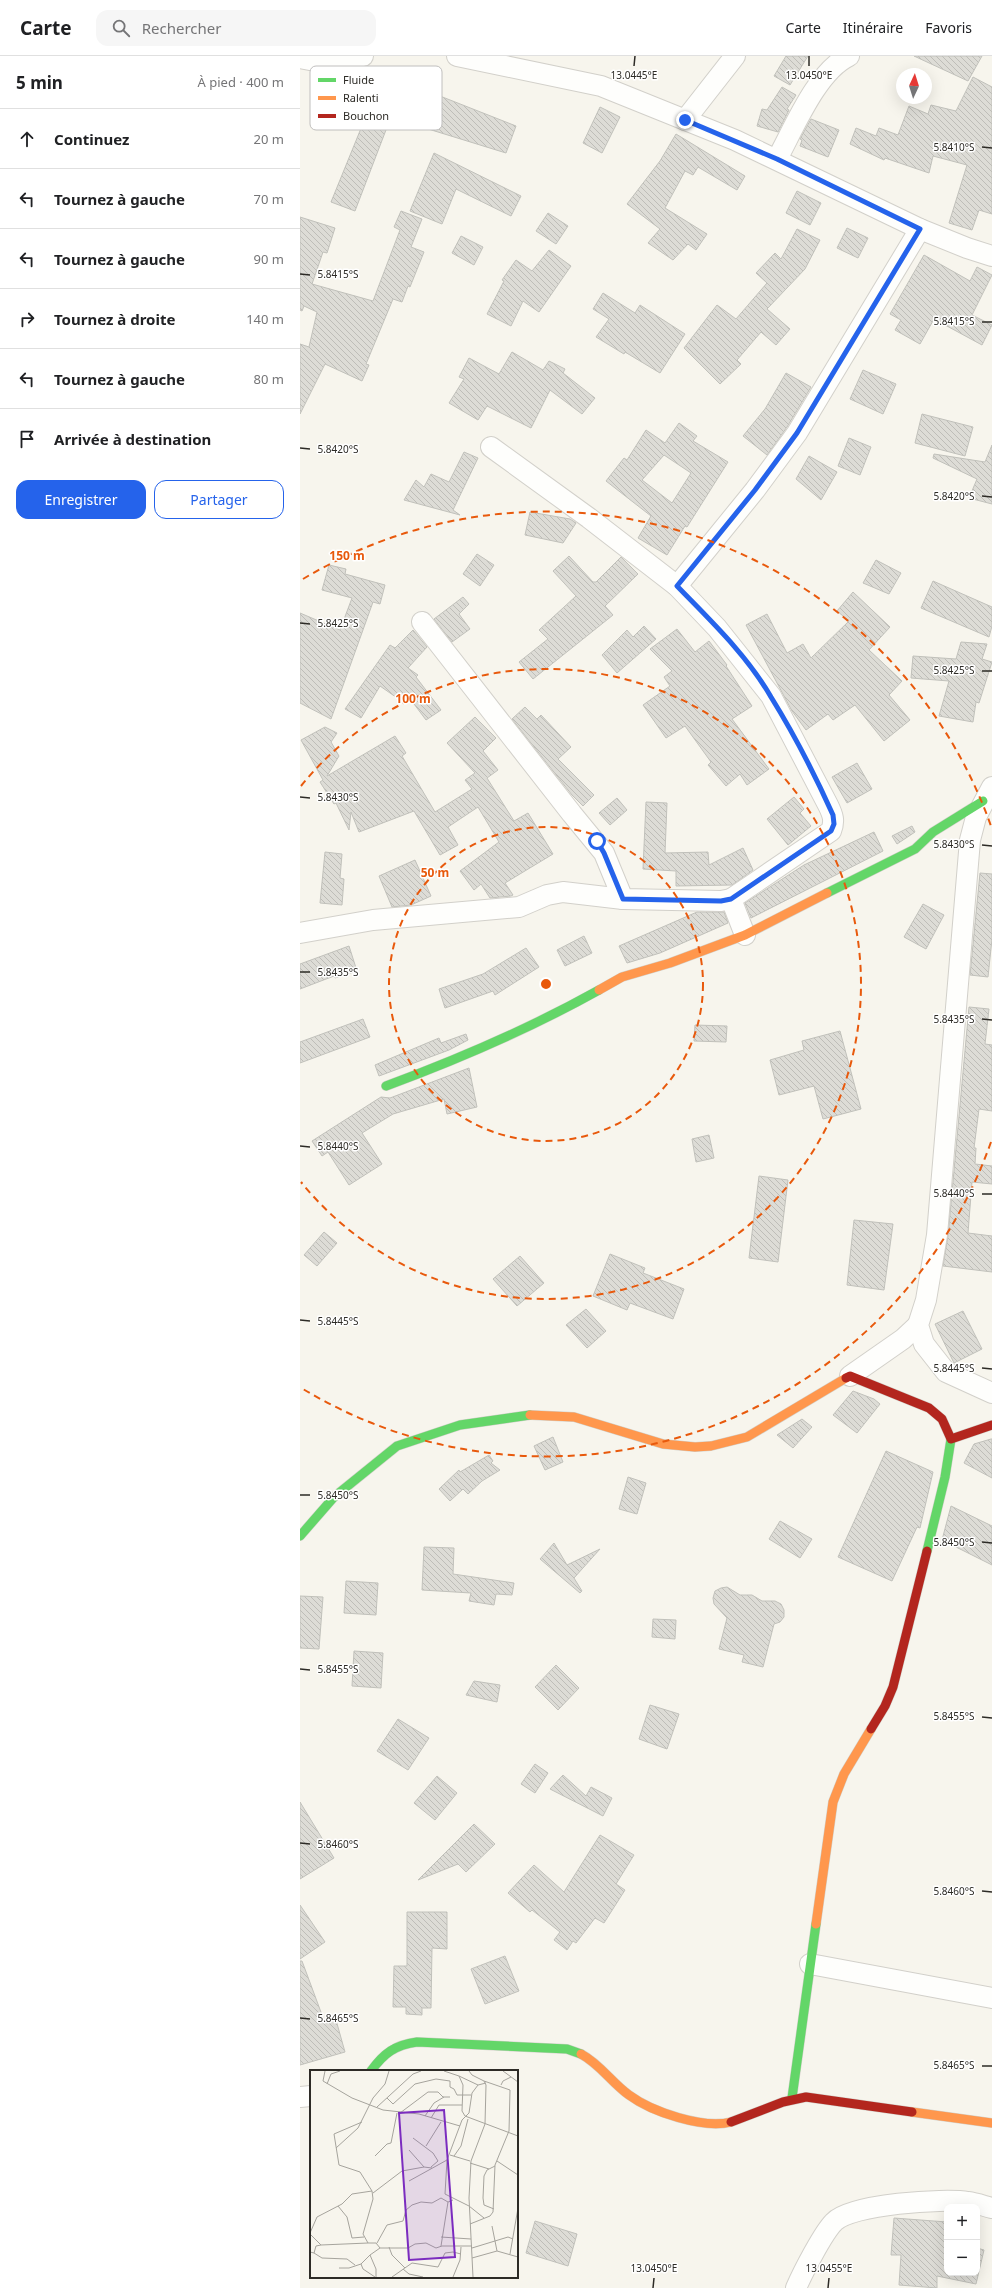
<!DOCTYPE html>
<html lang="fr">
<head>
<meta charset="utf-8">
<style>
  body { margin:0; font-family:"Noto Sans",sans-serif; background:#f6f6f6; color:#202124 }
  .controls { position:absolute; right:12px; bottom:12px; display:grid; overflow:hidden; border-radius:8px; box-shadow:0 4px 16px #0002 }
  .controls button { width:36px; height:36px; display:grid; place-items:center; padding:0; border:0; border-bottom:1px solid #e0e0e0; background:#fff; color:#202124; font:20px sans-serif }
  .compass { position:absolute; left:596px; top:12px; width:36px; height:36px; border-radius:50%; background:#fff; box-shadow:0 4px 16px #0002; rotate:4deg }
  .stop { position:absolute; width:12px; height:12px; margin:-9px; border:3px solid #2563eb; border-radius:50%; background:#fff }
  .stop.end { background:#2563eb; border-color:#fff; box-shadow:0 1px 4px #0008 }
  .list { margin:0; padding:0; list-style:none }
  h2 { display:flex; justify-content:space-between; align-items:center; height:52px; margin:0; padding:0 16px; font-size:17px }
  h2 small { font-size:13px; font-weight:400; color:#757577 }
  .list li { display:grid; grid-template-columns:26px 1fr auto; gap:12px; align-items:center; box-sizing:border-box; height:60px; padding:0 16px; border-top:1px solid #e0e0e0 }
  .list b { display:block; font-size:15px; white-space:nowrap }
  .list em { font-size:13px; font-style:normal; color:#757577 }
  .actions { display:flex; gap:8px; padding:12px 16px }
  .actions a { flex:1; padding:9px 0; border:1px solid #2563eb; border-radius:12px; text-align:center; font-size:14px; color:#2563eb }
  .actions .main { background:#2563eb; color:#fff }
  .icon { flex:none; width:22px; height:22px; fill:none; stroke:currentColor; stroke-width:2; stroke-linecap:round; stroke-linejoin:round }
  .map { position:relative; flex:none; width:692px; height:2232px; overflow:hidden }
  header { display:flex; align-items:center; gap:24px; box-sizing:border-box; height:56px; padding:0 20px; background:#fff; border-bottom:1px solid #e0e0e0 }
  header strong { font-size:19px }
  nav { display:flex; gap:22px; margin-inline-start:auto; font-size:14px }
  .search { width:280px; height:36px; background:#f6f6f6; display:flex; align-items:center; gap:10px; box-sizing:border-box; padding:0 14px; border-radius:12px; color:#757577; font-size:15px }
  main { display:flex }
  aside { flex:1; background:#fff }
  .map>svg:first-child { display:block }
  .building { fill:url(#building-back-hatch); stroke:#c1c1bb; fill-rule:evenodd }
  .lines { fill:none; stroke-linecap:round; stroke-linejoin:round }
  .street-casing { stroke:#d2d0ca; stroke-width:22 }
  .fast-casing { stroke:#d2d0ca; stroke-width:10 }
  .slow-casing { stroke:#d2d0ca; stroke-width:10 }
  .jam-casing { stroke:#d2d0ca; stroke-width:10 }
  .street { stroke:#fefefc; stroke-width:20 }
  .fast { stroke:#63d668; stroke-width:9 }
  .slow { stroke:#ff974d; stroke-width:9 }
  .jam { stroke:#b3261e; stroke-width:9 }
  .route { stroke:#2563eb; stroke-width:5 }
  .ticks { fill:none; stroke:#2d2b26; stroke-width:1.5 }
  .ring { fill:none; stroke:#e8590c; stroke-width:2; stroke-dasharray:7 5 }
  .inset-road { fill:none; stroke:#a6a49d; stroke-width:1 }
  .view { fill:#7b2cbf; fill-opacity:0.15; stroke:#7b2cbf; stroke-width:2 }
  .inset-edge { fill:none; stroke:#2d2b26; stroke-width:2 }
  .key { fill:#fff; stroke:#c0bfbe; stroke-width:1 }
  .key-label { font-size:11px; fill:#2d2b26 }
  .ticks-label { font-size:10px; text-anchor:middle; fill:#2d2b26; stroke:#fff; stroke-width:3; stroke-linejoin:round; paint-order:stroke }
  .centre { fill:#e8590c; stroke:#fff; stroke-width:2 }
  .ring-label { font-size:12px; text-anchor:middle; font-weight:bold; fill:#e8590c; stroke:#fff; stroke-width:3; stroke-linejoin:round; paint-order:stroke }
</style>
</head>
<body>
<header>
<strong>Carte</strong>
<div class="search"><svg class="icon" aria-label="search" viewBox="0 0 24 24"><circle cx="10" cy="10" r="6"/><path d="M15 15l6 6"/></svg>Rechercher</div>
<nav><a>Carte</a><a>Itinéraire</a><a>Favoris</a></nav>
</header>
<main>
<aside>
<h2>5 min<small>À pied · 400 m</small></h2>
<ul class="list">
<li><svg class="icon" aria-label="ahead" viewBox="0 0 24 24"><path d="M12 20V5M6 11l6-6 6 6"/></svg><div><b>Continuez</b></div><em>20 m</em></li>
<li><svg class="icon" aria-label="left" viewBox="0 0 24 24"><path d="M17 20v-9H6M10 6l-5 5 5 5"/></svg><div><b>Tournez à gauche</b></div><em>70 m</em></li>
<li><svg class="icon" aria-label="left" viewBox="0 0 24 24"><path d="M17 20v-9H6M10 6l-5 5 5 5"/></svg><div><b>Tournez à gauche</b></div><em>90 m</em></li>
<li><svg class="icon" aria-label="right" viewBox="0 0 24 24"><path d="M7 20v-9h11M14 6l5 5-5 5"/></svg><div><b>Tournez à droite</b></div><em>140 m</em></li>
<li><svg class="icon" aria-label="left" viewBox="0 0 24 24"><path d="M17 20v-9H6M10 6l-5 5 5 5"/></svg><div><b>Tournez à gauche</b></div><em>80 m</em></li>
<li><svg class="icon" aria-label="arrive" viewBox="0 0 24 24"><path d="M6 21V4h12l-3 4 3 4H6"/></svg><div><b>Arrivée à destination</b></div></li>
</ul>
<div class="actions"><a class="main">Enregistrer</a><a>Partager</a></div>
</aside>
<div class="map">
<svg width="692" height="2232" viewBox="0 0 692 2232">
  <defs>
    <pattern id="building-back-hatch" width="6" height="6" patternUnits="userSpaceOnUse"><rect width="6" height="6" fill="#dddcd6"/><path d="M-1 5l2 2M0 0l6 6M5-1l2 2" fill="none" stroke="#bebdb8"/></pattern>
  </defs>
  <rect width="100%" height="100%" fill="#f7f5ed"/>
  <g class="building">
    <polygon points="486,0 508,0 490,29 474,20"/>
    <polygon points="614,0 682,0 668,25"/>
    <polygon points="91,15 114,25 112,29 216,70 206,97 125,72 126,68 94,53 55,155 31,146 64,65 67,66"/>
    <polygon points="673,21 692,31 692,158 679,154 672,174 649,167 667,109 633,100 629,117 585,102 584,104 550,88 556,72 576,80 579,72 598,79 609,50 628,58 631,49 656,55"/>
    <polygon points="482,31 496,39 487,53 489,54 478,76 457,70 462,53 467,54"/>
    <polygon points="300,51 320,61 302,97 283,87"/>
    <polygon points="511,63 539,74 528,101 500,90 502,84 500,83"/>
    <polygon points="376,78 445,120 437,134 398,111 393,119 385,115 365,152 407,178 396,194 388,188 373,204 348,187 360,173 327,148 360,105"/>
    <polygon points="134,97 221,140 211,160 156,133 142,168 110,155"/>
    <polygon points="497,135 521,147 510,169 486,157"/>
    <polygon points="101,155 122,163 111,191 124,196 110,231 108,230 102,246 93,243 66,308 69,309 62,325 25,308 0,358 0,288 9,291 17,256 4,250 2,255 0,254 0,161 35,172 27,197 23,196 12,228 73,245 100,174 94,171"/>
    <polygon points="248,157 268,170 256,188 236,175"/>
    <polygon points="547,172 568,182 558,202 537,192"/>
    <polygon points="497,173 520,184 505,213 467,253 490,273 476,289 461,276 437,304 441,308 420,328 384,292 417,249 436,263 467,227 456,217 475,197 481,203"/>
    <polygon points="161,180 183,191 174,209 152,197"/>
    <polygon points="249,194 271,210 239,256 223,245 211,270 187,258 204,225 202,224 216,204 232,215"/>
    <polygon points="624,199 670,225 677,211 692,219 672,259 692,269 682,289 634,263 620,288 595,274 601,264 590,258"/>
    <polygon points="303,237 335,257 340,249 385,278 360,317 325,296 324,298 296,281 309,263 293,253"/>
    <polygon points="212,296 243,314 249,305 265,313 263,317 295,342 282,358 250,334 231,372 187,350 178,364 149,347 164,323 159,321 169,302 199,318"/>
    <polygon points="563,314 596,328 583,358 550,343"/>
    <polygon points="486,317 511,331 487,371 467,399 443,380 465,353"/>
    <polygon points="622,358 673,371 665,400 615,387"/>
    <path d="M379,367L397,380L393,385L428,406L387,471L385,470L367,499L338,482L351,460L306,425L324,402L327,404L346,374L365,387ZM364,399L391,417L372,447L342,424Z"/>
    <polygon points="549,382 571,391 560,419 538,410"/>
    <polygon points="692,389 692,448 669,442 677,423 633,402 634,398 685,406"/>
    <polygon points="164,396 178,402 153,454 160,459 104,444 116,424 124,431 131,418 149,426"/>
    <polygon points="509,400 537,416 521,444 496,423"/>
    <polygon points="230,456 270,463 276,467 263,487 225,479"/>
    <polygon points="177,498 194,509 180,530 163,518"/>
    <polygon points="269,500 293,526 296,526 321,501 338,518 305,550 313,559 233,623 219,606 248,583 239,574 276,540 253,515"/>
    <polygon points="576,504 601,517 589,538 563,527"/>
    <polygon points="29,509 46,513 45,518 85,529 80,548 73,546 31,663 0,647 0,557 40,574 52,542 22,534"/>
    <polygon points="633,525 692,551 692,570 689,581 621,552"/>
    <polygon points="553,536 590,571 569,594 602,625 589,639 610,664 584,685 555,649 533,664 528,658 506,674 492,655 446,569 467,558 487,597 503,588 511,602 549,565 537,555"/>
    <polygon points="163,541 169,548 159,558 170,573 152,586 134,563"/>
    <polygon points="344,570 356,583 317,617 302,599 327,574 333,581"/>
    <polygon points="377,573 395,596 409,585 427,609 426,610 452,650 432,663 469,713 447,729 440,718 426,730 408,709 411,706 385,670 366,682 343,649 370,630 364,621 372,615 350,593"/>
    <polygon points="113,574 127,591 108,612 118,619 116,621 141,654 126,664 105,636 100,644 80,630 61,662 45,653 90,589 95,592"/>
    <polygon points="661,586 687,588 682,603 692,606 679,647 676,646 673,666 639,660 649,625 611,622 613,600 656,603"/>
    <polygon points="225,651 237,663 241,659 271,691 258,703 294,739 283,750 272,739 212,663"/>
    <polygon points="175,661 196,682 183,695 198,714 187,722 214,765 228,757 253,798 205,827 213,839 211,840 190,842 181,828 174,834 160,815 199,786 178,751 148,771 158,789 140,799 114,755 59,776 51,756 49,774 36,747 34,748 20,726 23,724 1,684 25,671 37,677 31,686 39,700 27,720 95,680 106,697 102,700 135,756 172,733 165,724 175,717 147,687"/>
    <polygon points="557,707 572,733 547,747 532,721"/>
    <polygon points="494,741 504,753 500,757 511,770 488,789 467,763"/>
    <polygon points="317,742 327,754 310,769 299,757"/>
    <polygon points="346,746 367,747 365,797 408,796 409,809 443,792 453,814 432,829 376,830 376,815 343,813"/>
    <polygon points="612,770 615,776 597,788 592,780"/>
    <polygon points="574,776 583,795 451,862 445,847 504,809"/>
    <polygon points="25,796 42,798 40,822 44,823 42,849 20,847"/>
    <polygon points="115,804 131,840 111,849 92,851 79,820"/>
    <polygon points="680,817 692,818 692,883 688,921 670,919"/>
    <polygon points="623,848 644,859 626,893 604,881"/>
    <polygon points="397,856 424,856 428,867 360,897 327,907 319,890"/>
    <polygon points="284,880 292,897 265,910 257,894"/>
    <polygon points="49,890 57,915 35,922 34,920 0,933 0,908"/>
    <polygon points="226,892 239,911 195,939 193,935 145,952 139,933 183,918"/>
    <polygon points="669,951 689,953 685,988 692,989 692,1055 679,1053 674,1092 676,1092 675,1108 692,1110 692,1128 672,1126 668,1177 692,1180 692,1216 643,1210 648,1180"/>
    <polygon points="63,963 70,981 0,1007 0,986"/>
    <polygon points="395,969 427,970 426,986 394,985"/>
    <polygon points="540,975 561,1053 523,1063 514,1030 479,1039 470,1004 504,994 502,985"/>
    <polygon points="166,978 168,984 149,994 79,1020 75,1009 139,982 141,987"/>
    <polygon points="169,1012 177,1051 147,1058 144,1043 93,1058 62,1077 82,1108 49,1129 28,1096 22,1100 12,1085 81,1041 90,1042"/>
    <polygon points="409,1079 414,1102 396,1106 392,1083"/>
    <polygon points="459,1120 488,1124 478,1206 449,1202"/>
    <polygon points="554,1164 593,1168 584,1234 547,1229"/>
    <polygon points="24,1176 37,1187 17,1210 4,1199"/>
    <polygon points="310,1198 345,1212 343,1217 384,1233 373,1263 330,1247 327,1254 293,1240"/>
    <polygon points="220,1200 244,1227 217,1250 193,1223"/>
    <polygon points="286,1253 306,1275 287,1292 266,1269"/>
    <polygon points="663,1255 682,1293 654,1307 635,1268"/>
    <polygon points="553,1335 574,1343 580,1348 557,1377 533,1359"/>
    <polygon points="502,1363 512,1371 493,1392 477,1379"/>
    <polygon points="253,1381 263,1406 245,1414 234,1390"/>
    <polygon points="691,1383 692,1383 692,1422 664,1407 674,1388"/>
    <polygon points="586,1395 633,1416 620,1472 617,1471 592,1525 538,1501"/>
    <polygon points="189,1399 193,1405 191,1407 200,1414 182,1425 168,1438 163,1433 150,1445 139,1433 159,1414 160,1416"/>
    <polygon points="328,1421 346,1427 337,1458 319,1453"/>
    <polygon points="651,1450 692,1470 692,1509 642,1484"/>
    <polygon points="480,1465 512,1483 500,1502 469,1483"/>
    <polygon points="254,1487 267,1509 300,1493 274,1522 282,1535 280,1537 240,1503"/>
    <polygon points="124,1491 154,1492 153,1518 214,1527 212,1539 196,1538 194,1549 169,1545 171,1537 122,1534"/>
    <polygon points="46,1525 78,1527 76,1559 44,1557"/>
    <polygon points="427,1531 440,1539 452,1539 462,1545 475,1545 481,1548 484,1554 484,1561 480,1566 474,1568 463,1611 442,1606 444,1599 419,1593 427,1562 414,1548 413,1542 415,1535 421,1532"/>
    <polygon points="0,1540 23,1541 19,1593 0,1592"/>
    <polygon points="353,1563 376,1564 375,1583 352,1581"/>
    <polygon points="54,1595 83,1597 81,1632 52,1630"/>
    <polygon points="256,1609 279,1632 258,1654 235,1631"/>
    <polygon points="174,1625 200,1629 197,1646 166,1639"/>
    <polygon points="350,1649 379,1658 367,1693 339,1683"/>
    <polygon points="98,1663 129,1682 108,1714 77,1695"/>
    <polygon points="235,1708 248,1717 235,1737 221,1728"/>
    <polygon points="263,1719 286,1740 291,1731 312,1742 303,1760 250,1733"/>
    <polygon points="137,1720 157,1737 135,1764 114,1747"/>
    <polygon points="0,1746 34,1802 0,1823"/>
    <polygon points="174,1768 195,1788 166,1816 158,1808 118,1824"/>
    <polygon points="300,1779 334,1799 316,1828 325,1834 304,1867 295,1862 276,1887 273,1885 267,1894 254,1884 260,1876 232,1854 230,1856 208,1837 234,1809 264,1836"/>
    <polygon points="0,1849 25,1886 0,1903"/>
    <polygon points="107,1856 147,1856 147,1893 132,1892 131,1952 122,1952 122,1959 106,1958 106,1951 93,1951 94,1910 107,1910"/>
    <polygon points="205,1900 219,1935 185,1948 171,1913"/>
    <polygon points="0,1905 2,1905 25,1967 36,1964 45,1996 0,2009"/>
    <polygon points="594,2162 647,2166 647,2217 677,2217 677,2192 684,2194 676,2228 637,2220 637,2232 599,2229 601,2199 591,2199"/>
    <polygon points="235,2165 277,2178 268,2210 226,2197"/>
  </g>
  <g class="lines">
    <defs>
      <g id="street">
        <polyline points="157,0 301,30 435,84 620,173 667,192 692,200"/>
        <polyline points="0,2 10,4 63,0"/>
        <polyline points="385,64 435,0"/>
        <path d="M477,103C494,72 517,15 549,0"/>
        <path d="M191,391L289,462L377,530L417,572L471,640L528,749C533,759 535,765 531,775L431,843"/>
        <polyline points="377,530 455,434 497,377 620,173"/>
        <polyline points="122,566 272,758 304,797 323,843 421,845 431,843 445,879"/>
        <polyline points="692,731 676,761 670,784 637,1179 626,1244 618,1269 624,1288 646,1316 692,1337"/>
        <polyline points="0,877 73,864 219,851 247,839 263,836 323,843"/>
        <polyline points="550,1320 603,1283 618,1269"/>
        <polyline points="510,1908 692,1942"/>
        <polyline points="0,2041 11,2040"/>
        <path d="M496,2232C503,2216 523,2177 534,2166C551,2148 644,2142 668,2146C676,2147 684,2150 692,2152"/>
      </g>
      <g id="fast">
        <polyline points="527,837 615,793 633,776 683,745"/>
        <path d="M86,1030C159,1003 231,972 299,934"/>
        <polyline points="0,1480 34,1441 97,1390 160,1369 230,1359"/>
        <polyline points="627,1495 645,1421 651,1383"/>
        <path d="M71,2015C84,1997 95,1989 117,1986L267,1993L281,1998"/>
        <polyline points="492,2042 516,1868"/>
      </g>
      <g id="slow">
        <polyline points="299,934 322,921 370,907 445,879 527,837"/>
        <polyline points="230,1359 274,1361 363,1388 395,1391 411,1390 447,1381 546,1322"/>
        <polyline points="516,1868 533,1746 544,1718 571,1673"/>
        <path d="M281,1998C300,2008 312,2027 329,2039C352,2056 403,2073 431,2066"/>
        <polyline points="612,2056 692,2067"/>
      </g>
      <g id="jam">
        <polyline points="546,1322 550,1320 629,1352 642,1363 651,1383 692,1369"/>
        <polyline points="571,1673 585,1650 593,1631 627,1495"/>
        <polyline points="431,2066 483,2046 506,2041 612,2056"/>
      </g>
    </defs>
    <use href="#street" class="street-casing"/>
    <use href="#fast" class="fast-casing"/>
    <use href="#slow" class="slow-casing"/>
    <use href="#jam" class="jam-casing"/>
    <use href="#street" class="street"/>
    <use href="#fast" class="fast"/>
    <use href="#slow" class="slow"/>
    <use href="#jam" class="jam"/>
  </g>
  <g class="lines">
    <path class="route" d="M297,785L304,797L323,843L421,845L431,843L531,775L534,768L533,759C515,719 494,678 471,641C447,599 410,564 377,530L455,434L497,377L620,173L477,103L385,64"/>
  </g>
  <path class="ticks" d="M334,10L335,0M509,10V0M682,91L692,92M0,218L10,219M682,266H692M0,392L10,393M682,440L692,441M0,567L10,568M682,615H692M0,741L10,742M682,789L692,790M0,916H10M682,963L692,964M0,1090L10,1091M682,1138H692M0,1264L10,1265M682,1312L692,1313M0,1439H10M682,1486L692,1487M0,1613L10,1614M682,1661L692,1662M0,1787L10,1788M682,1835L692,1836M0,1962L10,1963M682,2010H692M353,2232L354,2222M528,2232L529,2222"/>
  <g class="ring">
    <circle cx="246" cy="928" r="157"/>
    <path d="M1 730A315 315 0 1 1 1 1126"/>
    <path d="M691 1086A472 472 0 0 1 3 1333M3 523A472 472 0 0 1 691 770"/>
  </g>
  <g transform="translate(10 2014)">
    <rect width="208" height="208" fill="#f7f5ed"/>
    <path class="inset-road" d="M15,1L13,11L42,28L73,40L109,44L150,56M134,1L149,6L153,15L152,41L155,46L208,66M159,1L162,5L174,11L176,15L175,54L161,91L159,128L163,207M193,1L208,12M149,6L168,15M17,14L21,4L30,1M191,15L193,11L201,7M77,28L83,34L105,14L126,9L140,11V17L144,19L147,25H161M67,37L103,4L111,1M90,43L118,22H128L133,27H140M115,46L124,33L134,27M121,48L129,35H152M52,52L24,64L29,95L50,102L62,121L63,129L53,164L58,173H66L70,178M103,68L123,83L128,91L121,97M116,76L131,52M26,78L48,58L63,28L75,14L79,1M99,80L114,97L122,98M140,85L160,91M65,86L77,74L81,73L87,43M144,86L151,76L158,49M187,91L208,105M160,93L179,99M99,111L137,90M63,123L92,101L114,97M28,136L37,147L42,168L54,167M184,139L174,135L173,128L174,106L177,100L185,96M174,148L159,136L135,124L137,90L152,50L159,43L162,23L168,15L176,13M160,154L180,146L183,142L185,95L199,61L200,20L174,11M182,156L187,181M0,163L7,147L32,134L42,124L62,121M0,164L11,175M131,167L161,169M67,173L77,155L93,151L96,140L102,135L111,132L122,133L131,128L138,132L143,130M131,176L138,132M79,177L82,185L95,198M162,178L198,167L203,169M0,182L4,183L6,176L11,175L58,173M4,183L12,188L37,189L45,195M200,184L208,138M162,188L187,181L208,187M51,194L53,199L65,207M29,198H39L51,194L60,185M93,199L99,204L113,207M66,207V199L60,185L70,178H98L105,174L116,173L126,178L132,176H162M82,207L102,193L128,197L135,183L143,182L151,184M143,207L150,190L151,177"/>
    <path class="view" d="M134,40L145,187L99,190L89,43Z"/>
    <rect width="208" height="208" class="inset-edge"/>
  </g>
  <rect x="10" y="10" width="132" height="64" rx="6" class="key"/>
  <rect x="18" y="22" width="18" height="4" fill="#63d668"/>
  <rect x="18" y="40" width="18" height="4" fill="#ff974d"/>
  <rect x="18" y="58" width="18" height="4" fill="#b3261e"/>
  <g class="key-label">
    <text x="43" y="28">Fluide</text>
    <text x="43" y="46">Ralenti</text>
    <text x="43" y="64">Bouchon</text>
  </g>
  <g class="ticks-label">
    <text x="334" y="23">13.0445°E</text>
    <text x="509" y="23">13.0450°E</text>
    <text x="654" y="95">5.8410°S</text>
    <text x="38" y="222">5.8415°S</text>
    <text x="654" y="269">5.8415°S</text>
    <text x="38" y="397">5.8420°S</text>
    <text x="654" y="444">5.8420°S</text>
    <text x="38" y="571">5.8425°S</text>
    <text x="654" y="618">5.8425°S</text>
    <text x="38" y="745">5.8430°S</text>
    <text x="654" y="792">5.8430°S</text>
    <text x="38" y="920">5.8435°S</text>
    <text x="654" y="967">5.8435°S</text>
    <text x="38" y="1094">5.8440°S</text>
    <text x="654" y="1141">5.8440°S</text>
    <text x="38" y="1269">5.8445°S</text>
    <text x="654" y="1316">5.8445°S</text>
    <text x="38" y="1443">5.8450°S</text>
    <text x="654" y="1490">5.8450°S</text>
    <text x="38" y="1617">5.8455°S</text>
    <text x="654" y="1664">5.8455°S</text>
    <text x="38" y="1792">5.8460°S</text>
    <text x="654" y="1839">5.8460°S</text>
    <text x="38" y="1966">5.8465°S</text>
    <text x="654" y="2013">5.8465°S</text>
    <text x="354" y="2216">13.0450°E</text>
    <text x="529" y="2216">13.0455°E</text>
  </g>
  <circle cx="246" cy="928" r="6" class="centre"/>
  <g class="ring-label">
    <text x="47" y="504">150 m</text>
    <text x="113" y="647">100 m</text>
    <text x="135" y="821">50 m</text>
  </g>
</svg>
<div class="controls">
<button>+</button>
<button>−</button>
</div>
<svg class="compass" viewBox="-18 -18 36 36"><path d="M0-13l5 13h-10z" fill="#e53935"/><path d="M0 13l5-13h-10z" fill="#757577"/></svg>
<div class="stop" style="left:297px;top:785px"></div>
<div class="stop end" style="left:385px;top:64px"></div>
</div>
</main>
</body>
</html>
